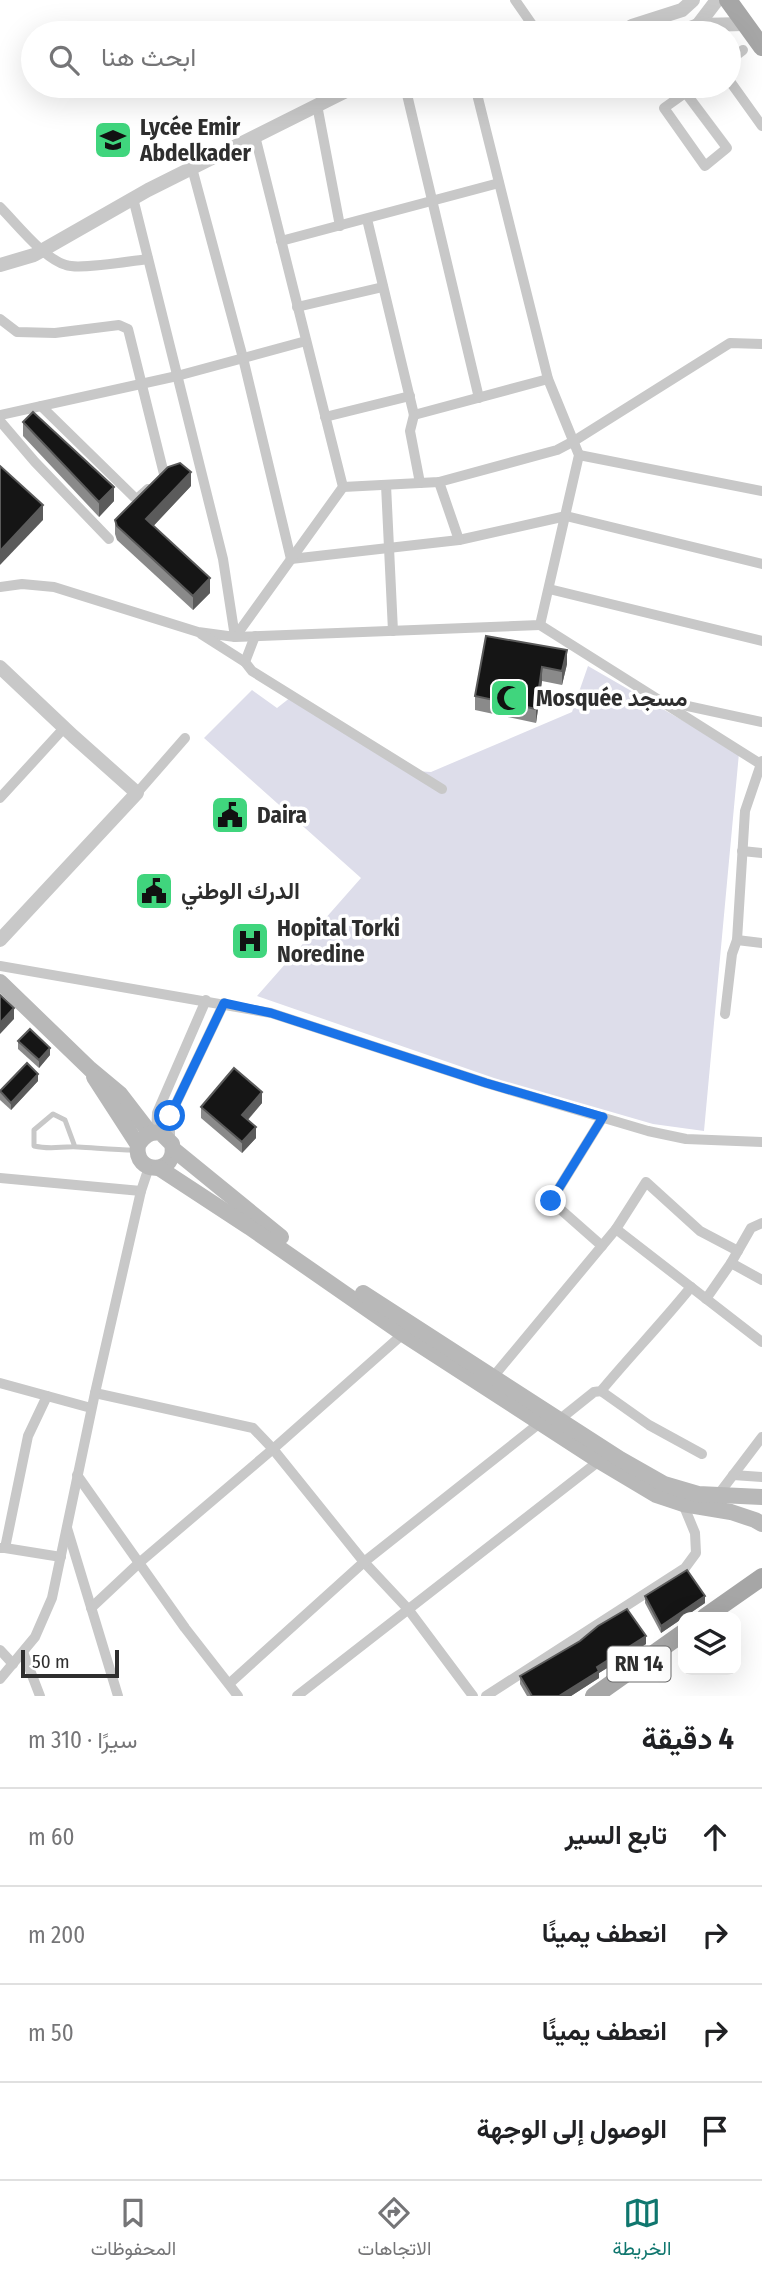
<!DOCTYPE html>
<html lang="ar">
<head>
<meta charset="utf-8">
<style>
  body { margin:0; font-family:"Fira Sans Condensed",Vazirmatn,sans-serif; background:#f2f2f2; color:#202124; direction:rtl }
  .controls { position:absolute; right:21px; bottom:21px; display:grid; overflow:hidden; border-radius:14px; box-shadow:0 7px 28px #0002 }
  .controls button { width:63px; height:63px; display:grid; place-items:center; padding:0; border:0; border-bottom:2px solid #e0e0e0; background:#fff; color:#202124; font:35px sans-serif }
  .scale { position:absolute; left:21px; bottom:18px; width:98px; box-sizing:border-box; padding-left:7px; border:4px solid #2e2e2e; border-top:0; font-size:19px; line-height:24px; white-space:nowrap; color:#2e2e2e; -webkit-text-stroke:5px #fff; paint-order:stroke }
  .stop { position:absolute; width:21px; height:21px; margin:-16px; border:5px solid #1a73e8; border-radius:50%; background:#fff }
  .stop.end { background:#1a73e8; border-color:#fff; box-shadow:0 2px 7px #0008 }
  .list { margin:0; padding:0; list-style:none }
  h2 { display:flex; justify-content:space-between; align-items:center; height:91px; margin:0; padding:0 28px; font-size:30px }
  h2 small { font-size:23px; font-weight:400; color:#757577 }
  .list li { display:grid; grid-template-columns:46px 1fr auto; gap:21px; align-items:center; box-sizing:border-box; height:98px; padding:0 28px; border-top:2px solid #e0e0e0 }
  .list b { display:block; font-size:26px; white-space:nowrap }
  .list em { font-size:23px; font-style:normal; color:#757577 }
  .icon { flex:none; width:38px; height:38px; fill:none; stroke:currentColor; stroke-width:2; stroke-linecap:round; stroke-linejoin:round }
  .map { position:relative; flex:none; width:762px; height:1696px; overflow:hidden; direction:ltr }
  .search { position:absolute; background:#fff; box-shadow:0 7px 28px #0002; left:21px; right:21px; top:21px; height:77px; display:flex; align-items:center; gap:18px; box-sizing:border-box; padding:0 24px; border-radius:38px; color:#757577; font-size:26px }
  .sheet { height:483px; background:#fff }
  nav { display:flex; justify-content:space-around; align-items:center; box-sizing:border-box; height:98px; border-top:2px solid #e0e0e0; background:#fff; font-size:19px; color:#757577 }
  nav a { display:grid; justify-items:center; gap:4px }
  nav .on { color:#0f766e }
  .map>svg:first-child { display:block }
  .green { fill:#ddddea }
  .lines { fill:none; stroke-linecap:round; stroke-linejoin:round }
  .service { stroke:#c8c8c8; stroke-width:5 }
  .minor { stroke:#c8c8c8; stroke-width:10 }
  .tertiary { stroke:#c8c8c8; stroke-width:14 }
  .secondary { stroke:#b8b8b8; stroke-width:16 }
  .primary { stroke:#a6a6a6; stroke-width:18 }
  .wall { fill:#8a8a8a }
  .shaded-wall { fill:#5b5b5b }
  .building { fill:#151515; stroke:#5b5b5b; stroke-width:2 }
  .route { stroke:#1a73e8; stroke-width:9 }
  .labels { text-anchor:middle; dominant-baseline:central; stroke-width:7; stroke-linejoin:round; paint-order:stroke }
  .shield { fill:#fff; stroke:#6d6d6d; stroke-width:2 }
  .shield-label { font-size:21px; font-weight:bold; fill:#2e2e2e }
  .poi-label { font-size:23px; font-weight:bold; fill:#2e2e2e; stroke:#fff; text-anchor:start }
</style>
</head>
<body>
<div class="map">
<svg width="762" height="1696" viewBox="0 0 762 1696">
  <rect width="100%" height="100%" fill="#fff"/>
  <polygon class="green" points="588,666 739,753 704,1131 653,1124 494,1078 257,996 361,878 204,738 252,690 277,708 291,697 415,771 431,772 572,712"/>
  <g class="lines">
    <path class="service" d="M75,1147L65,1120L53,1114L34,1130V1146C51,1150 62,1146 78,1147C97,1148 115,1150 134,1150"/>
    <g class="minor">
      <polyline points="515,0 538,33"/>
      <polyline points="729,61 743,50"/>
      <polyline points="729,80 762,126"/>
      <polyline points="405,86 479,398"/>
      <polyline points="685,92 727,148 705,166 664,108 695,86"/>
      <polyline points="317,105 340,226"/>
      <polyline points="192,168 243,358 291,559 459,540 566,516 762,564"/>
      <polyline points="133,198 223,559 235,637 343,487 255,136"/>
      <path d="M0,207C17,224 44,259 66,265C79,270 131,261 148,259"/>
      <polyline points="367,219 414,415 548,379"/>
      <polyline points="281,241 499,183"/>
      <polyline points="297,307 383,287"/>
      <polyline points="0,319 17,332 55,333 119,325 128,329 164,474"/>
      <polyline points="41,406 134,497 138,498 148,489"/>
      <polyline points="0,415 177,376 306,341"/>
      <polyline points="414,415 410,431 420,483"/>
      <polyline points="325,417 410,396"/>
      <polyline points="0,421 35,462 109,539"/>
      <polyline points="579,455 762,491"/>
      <polyline points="439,482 459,540"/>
      <polyline points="386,485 393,631"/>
      <polyline points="343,487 439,482 557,450 574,441 730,343 762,344"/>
      <polyline points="0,587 22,584 54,587 198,632 235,637 540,625 579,455 548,379 475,86"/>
      <polyline points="549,589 762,641"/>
      <polyline points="540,625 762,765"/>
      <polyline points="201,634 245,662"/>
      <polyline points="255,636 245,662 252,671 442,789"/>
      <polyline points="669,702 762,722"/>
      <polyline points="137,793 185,738"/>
      <polyline points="0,798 64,728"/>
      <polyline points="742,851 762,853"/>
      <polyline points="737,940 762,943"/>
      <polyline points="0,966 271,1013 486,1083 648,1131 686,1139 762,1142"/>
      <polyline points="725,1014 732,954 737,940 745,811 762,761"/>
      <polyline points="156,1132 157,1113 206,1000"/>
      <polyline points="170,1139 170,1116 224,1003"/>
      <polyline points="0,1178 141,1191"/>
      <polyline points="762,1223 751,1228 731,1263 762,1280"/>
      <polyline points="616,1229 646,1182 700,1231 738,1251"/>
      <polyline points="602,1246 551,1201 603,1117"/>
      <polyline points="706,1299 731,1263"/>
      <polyline points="493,1377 616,1229 762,1342"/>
      <polyline points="0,1383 91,1408"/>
      <polyline points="601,1391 649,1425 702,1454"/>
      <polyline points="95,1393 253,1428 273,1449 364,1562 408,1609 473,1696"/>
      <path d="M559,1420L594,1392L601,1391C630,1356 662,1323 691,1287"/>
      <polyline points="77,1475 185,1628 238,1696"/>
      <polyline points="733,1475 762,1477"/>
      <polyline points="718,1495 762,1437"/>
      <polyline points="67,1528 118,1696"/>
      <polyline points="0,1548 5,1548 28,1436 47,1396"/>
      <polyline points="5,1548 61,1557"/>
      <polyline points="91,1608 139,1563 273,1449 403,1334"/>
      <polyline points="0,1650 13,1664"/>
      <polyline points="23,1652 40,1696"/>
      <polyline points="0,1679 35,1637 52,1598 95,1393 141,1191 149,1167"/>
      <polyline points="230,1683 364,1562 541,1422"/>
      <polyline points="297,1696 599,1461"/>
      <polyline points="486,1696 685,1568 696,1553 695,1533 683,1504"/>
    </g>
    <g class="tertiary">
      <polyline points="698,25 717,0"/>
      <polyline points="632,26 682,10 693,0"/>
      <polyline points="612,33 626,31"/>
      <polyline points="677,33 698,25 745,24"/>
      <polyline points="0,265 34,255 148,190 356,86"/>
      <polyline points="0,667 73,736 137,793 0,940"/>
    </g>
    <g class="secondary">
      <polyline points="0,982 90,1069 120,1094 150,1133"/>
      <path d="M94,1077L138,1145C133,1176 179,1175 172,1144L161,1133C150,1131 144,1136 138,1145"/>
      <polyline points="173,1149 281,1237"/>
      <polyline points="159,1168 249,1227 403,1334 599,1461 656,1495 683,1504 731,1512 755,1520 762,1524"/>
      <polyline points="363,1293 620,1459 664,1484 698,1494 762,1497"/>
    </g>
    <g class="primary">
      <polyline points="728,0 762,47"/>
      <polyline points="705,1617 762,1577"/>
      <polyline points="594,1696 683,1633"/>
    </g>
  </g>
  <g class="wall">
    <polygon points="23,422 114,501 99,517 23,436"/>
    <polygon points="191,486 153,526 210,593 193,610 117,540 115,534 115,520"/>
    <polygon points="486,636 567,664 562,685 542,681 536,723 475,710 475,696"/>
    <polygon points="18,1041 50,1055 39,1068 18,1049"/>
    <polygon points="38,1081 11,1110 0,1100 0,1091"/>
    <polygon points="262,1103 248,1120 256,1138 242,1153 201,1118 201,1107"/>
    <polygon points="645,1596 705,1603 661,1633 645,1603"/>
    <polygon points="580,1641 646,1644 599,1673 599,1678 571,1696 527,1696 520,1684 520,1676"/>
  </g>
  <g class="shaded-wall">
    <polygon points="191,472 191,486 146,534 146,519"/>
    <polygon points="114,487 114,501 99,517 99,502"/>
    <polygon points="43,505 43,520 0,565 0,551"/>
    <polygon points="210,578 210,593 193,610 193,596"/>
    <polygon points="567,650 567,664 562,685 562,671"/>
    <polygon points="542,667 542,681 536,723 536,709"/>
    <polygon points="14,1008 14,1019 0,1034 0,1023"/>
    <polygon points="50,1048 50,1055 39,1068 39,1060"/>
    <polygon points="38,1074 38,1081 11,1110 11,1103"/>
    <polygon points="262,1092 262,1103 242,1126 242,1115"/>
    <polygon points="256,1127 256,1138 242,1153 242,1142"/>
    <polygon points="705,1596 705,1603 661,1633 661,1626"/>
    <polygon points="646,1636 646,1644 599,1673 599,1678 571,1696 559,1696 597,1667"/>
  </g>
  <g class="building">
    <polygon points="33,412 114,487 99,502 23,422"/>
    <polygon points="180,463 191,472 146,519 210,578 193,596 117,526 115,520 168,467"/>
    <polygon points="0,466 43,505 0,551"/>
    <polygon points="486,636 567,650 562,671 542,667 536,709 475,696"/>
    <polygon points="0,995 14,1008 0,1023"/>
    <polygon points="30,1029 50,1048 39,1060 18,1041"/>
    <polygon points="27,1063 38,1074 11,1103 0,1091"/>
    <polygon points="234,1068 262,1092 242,1115 256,1127 242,1142 201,1107"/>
    <polygon points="687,1570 705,1596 661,1626 645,1596"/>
    <polygon points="627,1609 646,1636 597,1667 599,1671 559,1696 532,1696 520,1676 580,1641 598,1626"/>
  </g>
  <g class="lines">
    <polyline class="route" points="170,1116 224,1003 271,1013 486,1083 603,1117 551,1201"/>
  </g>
  <defs>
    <symbol id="school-square" viewBox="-11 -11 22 22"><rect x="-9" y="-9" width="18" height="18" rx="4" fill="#40d57d" stroke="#fff"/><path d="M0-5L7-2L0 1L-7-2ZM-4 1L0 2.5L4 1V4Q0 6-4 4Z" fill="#111"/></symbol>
    <symbol id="mosque-square" viewBox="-11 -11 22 22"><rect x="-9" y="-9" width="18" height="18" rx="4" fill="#40d57d" stroke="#fff"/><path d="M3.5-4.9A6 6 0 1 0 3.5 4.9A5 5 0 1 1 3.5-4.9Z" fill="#111"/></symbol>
    <symbol id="civic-square" viewBox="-11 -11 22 22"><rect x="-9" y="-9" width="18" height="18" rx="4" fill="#40d57d" stroke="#fff"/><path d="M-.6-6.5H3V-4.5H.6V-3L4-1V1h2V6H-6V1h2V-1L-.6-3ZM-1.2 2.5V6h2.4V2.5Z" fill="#111"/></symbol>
    <symbol id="hospital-square" viewBox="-11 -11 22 22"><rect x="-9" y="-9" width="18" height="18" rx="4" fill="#40d57d" stroke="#fff"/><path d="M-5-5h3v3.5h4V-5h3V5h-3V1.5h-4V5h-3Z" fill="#111"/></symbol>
  </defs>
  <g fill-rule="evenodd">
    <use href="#school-square" x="91" y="118" width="44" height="44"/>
    <use href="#mosque-square" x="487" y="676" width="44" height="44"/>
    <use href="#civic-square" x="208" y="793" width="44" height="44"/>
    <use href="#civic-square" x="132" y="869" width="44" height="44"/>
    <use href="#hospital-square" x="228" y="919" width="44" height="44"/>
  </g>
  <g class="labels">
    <rect class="shield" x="607.5" y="1646.5" width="63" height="35" rx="5"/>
    <g class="shield-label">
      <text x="639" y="1664">RN 14</text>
    </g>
    <g class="poi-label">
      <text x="140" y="127">Lycée Emir<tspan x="140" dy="26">Abdelkader</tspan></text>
      <text x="536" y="698">Mosquée مسجد</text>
      <text x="257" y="815">Daira</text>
      <text x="181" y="891">الدرك الوطني</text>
      <text x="277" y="928">Hopital Torki<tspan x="277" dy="26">Noredine</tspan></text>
    </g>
  </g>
</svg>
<div class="controls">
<button><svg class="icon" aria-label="layers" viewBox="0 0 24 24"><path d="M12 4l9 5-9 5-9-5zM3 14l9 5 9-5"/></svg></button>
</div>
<div class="scale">50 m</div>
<div class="stop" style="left:170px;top:1116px"></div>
<div class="stop end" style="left:551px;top:1201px"></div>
<div class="search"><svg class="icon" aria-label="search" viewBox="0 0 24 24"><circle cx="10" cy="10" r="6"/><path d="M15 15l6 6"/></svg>ابحث هنا</div>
</div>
<section class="sheet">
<h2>4 دقيقة<small>سيرًا · 310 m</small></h2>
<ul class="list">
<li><svg class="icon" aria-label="ahead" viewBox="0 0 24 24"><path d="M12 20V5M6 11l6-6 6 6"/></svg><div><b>تابع السير</b></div><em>60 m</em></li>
<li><svg class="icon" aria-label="right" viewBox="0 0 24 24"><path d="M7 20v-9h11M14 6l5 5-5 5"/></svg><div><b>انعطف يمينًا</b></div><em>200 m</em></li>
<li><svg class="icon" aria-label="right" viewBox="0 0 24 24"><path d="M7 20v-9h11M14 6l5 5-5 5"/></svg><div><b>انعطف يمينًا</b></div><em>50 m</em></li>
<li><svg class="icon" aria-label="arrive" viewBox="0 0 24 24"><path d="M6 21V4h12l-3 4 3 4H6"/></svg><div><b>الوصول إلى الوجهة</b></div></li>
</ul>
</section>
<nav>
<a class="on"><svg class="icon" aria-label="map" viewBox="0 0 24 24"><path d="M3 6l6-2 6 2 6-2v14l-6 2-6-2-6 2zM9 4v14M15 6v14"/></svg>الخريطة</a>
<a><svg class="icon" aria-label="directions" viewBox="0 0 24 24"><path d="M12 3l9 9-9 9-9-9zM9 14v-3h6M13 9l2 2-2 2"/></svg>الاتجاهات</a>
<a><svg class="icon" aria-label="saved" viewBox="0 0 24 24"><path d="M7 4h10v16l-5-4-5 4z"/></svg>المحفوظات</a>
</nav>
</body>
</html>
